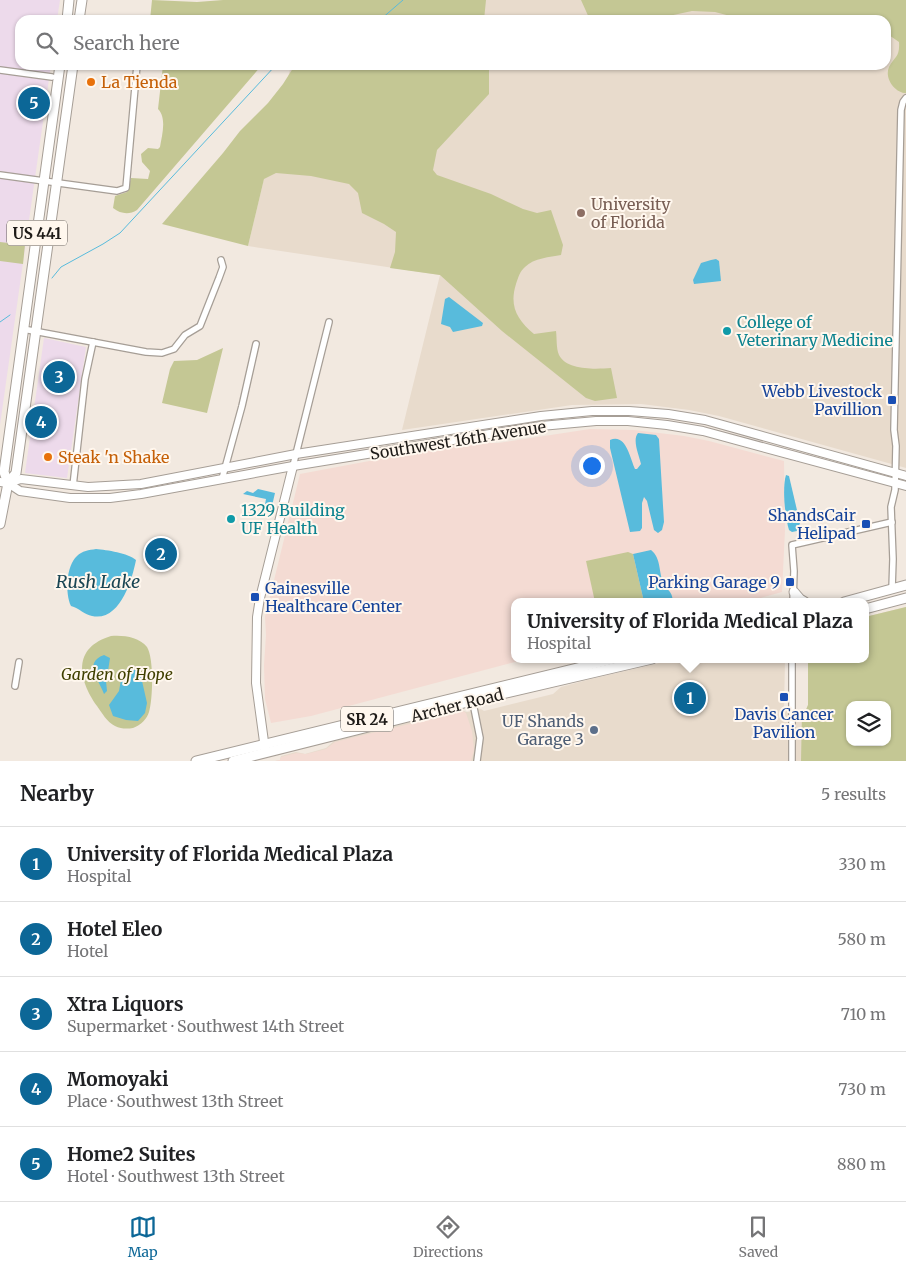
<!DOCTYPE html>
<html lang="en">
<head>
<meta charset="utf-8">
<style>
  body { margin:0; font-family:Merriweather,serif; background:#f2f2f2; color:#202124 }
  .controls { position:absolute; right:15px; bottom:15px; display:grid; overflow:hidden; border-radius:10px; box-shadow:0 1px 4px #0004 }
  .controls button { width:45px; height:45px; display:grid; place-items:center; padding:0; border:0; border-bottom:1px solid #e0e0e0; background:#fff; color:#202124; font:25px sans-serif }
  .you { position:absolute; left:591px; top:465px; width:18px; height:18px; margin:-12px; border:4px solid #fff; border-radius:50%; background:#1a73e8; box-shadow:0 0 0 8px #1a73e833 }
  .badge { display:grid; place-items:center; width:32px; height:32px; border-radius:50%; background:#0c6797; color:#fff; font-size:16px; font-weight:700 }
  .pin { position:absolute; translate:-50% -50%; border:2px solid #fff; box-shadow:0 1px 5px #0006 }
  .popup { position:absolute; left:511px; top:598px; width:358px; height:65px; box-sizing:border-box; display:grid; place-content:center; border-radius:10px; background:#fff; filter:drop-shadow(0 1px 4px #0005); font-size:16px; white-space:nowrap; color:#757577 }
  .popup b { font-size:19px; color:#202124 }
  .popup::after { content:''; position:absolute; left:50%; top:100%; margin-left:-10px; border:10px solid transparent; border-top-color:#fff }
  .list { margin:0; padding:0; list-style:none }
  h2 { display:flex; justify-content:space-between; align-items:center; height:65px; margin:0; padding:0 20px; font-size:21px }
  h2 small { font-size:16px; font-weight:400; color:#757577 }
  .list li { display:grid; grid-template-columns:32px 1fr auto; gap:15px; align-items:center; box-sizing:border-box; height:75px; padding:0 20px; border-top:1px solid #e0e0e0 }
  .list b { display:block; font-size:19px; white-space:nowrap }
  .list p { margin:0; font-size:16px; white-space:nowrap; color:#757577 }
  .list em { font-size:16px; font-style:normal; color:#757577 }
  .icon { flex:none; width:28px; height:28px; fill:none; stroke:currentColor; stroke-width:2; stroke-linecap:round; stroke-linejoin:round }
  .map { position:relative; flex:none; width:906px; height:761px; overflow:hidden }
  .search { position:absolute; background:#fff; box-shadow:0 1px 4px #0004; left:15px; right:15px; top:15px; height:55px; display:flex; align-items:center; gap:12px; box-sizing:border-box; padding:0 18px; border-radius:15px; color:#757577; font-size:19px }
  .sheet { height:440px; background:#fff }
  nav { display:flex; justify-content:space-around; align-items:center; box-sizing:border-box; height:70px; border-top:1px solid #e0e0e0; background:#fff; font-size:14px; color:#757577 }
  nav a { display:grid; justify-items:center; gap:2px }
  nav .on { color:#0c6797 }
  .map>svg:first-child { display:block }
  .commercial { fill:#eddaeb }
  .built { fill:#e8dbcc; fill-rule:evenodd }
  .medical { fill:#f4dbd3 }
  .green { fill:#c4c794; fill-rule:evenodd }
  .water { fill:#58bbdc }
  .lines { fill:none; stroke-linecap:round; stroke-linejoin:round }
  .stream { stroke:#58bbdc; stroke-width:1 }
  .street-casing { stroke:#a69e96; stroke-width:8 }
  .secondary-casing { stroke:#a69e96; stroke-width:10 }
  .primary-casing { stroke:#a69e96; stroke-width:11 }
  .street { stroke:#fff; stroke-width:5.5 }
  .secondary { stroke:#fff; stroke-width:8 }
  .primary { stroke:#fff; stroke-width:9 }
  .food-dot { fill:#e8710a; stroke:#fff7ee; stroke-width:2 }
  .education-dot { fill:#8d6e63; stroke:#fff7ee; stroke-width:2 }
  .culture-dot { fill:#0f9aa8; stroke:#fff7ee; stroke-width:2 }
  .transit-dot { fill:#1a4fb4; stroke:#fff7ee; stroke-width:2 }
  .service-dot { fill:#5c6f8a; stroke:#fff7ee; stroke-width:2 }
  .labels { text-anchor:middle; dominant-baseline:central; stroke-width:4; stroke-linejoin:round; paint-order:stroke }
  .shield { fill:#fff7ee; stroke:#625d58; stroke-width:1 }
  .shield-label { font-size:15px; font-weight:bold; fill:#1e1b18 }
  .food-label { font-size:16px; fill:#c56008; stroke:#fff7ee; text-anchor:start }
  .education-label { font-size:16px; fill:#785e54; stroke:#fff7ee; text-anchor:start }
  .culture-label { font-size:16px; fill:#0d838f; stroke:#fff7ee; text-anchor:start }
  .transit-label { font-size:16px; fill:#164399; stroke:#fff7ee; text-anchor:end }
  .street-label { font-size:16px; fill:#1e1b18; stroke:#fff7ee }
  .park-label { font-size:16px; font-style:italic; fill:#404000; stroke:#fff7ee }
  .service-label { font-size:16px; fill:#4e5e75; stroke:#fff7ee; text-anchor:end }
  .water-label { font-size:18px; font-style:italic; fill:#1a4654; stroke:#fff7ee }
</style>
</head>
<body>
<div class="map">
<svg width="906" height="761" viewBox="0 0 906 761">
  <rect width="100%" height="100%" fill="#f2e9e0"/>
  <g class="commercial">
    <polygon points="0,0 60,0 57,20 20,20 20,65 51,65 0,425"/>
    <polygon points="44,338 86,347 67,478 25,473"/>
  </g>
  <g class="built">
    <polygon points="291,0 906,0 906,468 719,416 689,410 641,404 572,405 402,430 440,275 248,246 291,65 886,65 886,20 301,20"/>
    <path d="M906,607V761H275L280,760L281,756L296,752L305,754L326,748L334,741L460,710L467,712L481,709L484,711L553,694L561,687L587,680L676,659H785L784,710L805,712L808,705V659H865V617ZM850,705H887V742H850Z"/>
  </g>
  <g class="medical">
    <polygon points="590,429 634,430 684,436 709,441 784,461 785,530 782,592 746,602 515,602 515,659 526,659 311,716 271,723 265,699 264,665 266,635 265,617 300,474 396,456 480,443 498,443"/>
    <polygon points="463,711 466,713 472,731 474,750 471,761 275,761 280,760 281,757 296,753 306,754 326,749 335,742"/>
  </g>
  <g class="green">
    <polygon points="152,0 197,2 223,0 486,0 484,20 334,20 332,19 328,20 150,20"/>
    <path d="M581,0H906V93C895,93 884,78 889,67C895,56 900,57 899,42L886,33V20H823L808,18L755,20L738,18L715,12L692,11L650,20H590Z"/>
    <path d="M163,65H262L137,210C129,215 121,214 113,208L115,196L127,192L131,178L148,179L150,171L142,162L141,154L148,148L158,149L160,147C162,135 167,118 158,109Z"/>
    <path d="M295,65H489V94L437,150L433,170L437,175L491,194L523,209L537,213L551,210L563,245L561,255C550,257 534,258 525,267C520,271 518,278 516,284C509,306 517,320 534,334L556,331C557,338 556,348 559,355C567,371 597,369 611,368L617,398L595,401L586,398L502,331L440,275L390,268L395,252L396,232L384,224L362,213L358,193L349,184L311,176L276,173L264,179L248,246L162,224L223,153L240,131L268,103L283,84Z"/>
    <polygon points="0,242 25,245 23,264 0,261"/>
    <polygon points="223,348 207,413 162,403 170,369 174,361 197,360"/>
    <polygon points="628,552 633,554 644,602 595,602 586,561"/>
    <path d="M906,607V761H801L802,712H805L808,705V659H865V617ZM850,705H887V742H850Z"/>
    <path d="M111,636C124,635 139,637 147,647C154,658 153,700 149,712C147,719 141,725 133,728C127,729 121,729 115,726C107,722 102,713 97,706C78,679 72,648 111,636Z"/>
  </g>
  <g class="water">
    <polygon points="711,260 716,259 719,261 721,281 694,284 693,280 701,263"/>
    <polygon points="449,297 483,323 482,326 453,332 450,327 441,324 445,299"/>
    <path d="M638,433L656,435L659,439L664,522L662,530L658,533L654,530L647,501L644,497L642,503V528L640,531L630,532L610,448V440C626,433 630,458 635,469H637L641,464C639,455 632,440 638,433Z"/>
    <path d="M786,475L789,476L800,523L797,531L792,532L789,530C785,517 782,488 786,475Z"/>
    <polygon points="258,489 275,493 271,510 263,515 266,499 243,494 247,491 253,493"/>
    <path d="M96,549C107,550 128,553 136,560C132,580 120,622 92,616C85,615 79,608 71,606C65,593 66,566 77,556C82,551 89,550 96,549Z"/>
    <path d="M651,550C662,559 658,573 664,584C668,592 672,590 673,602H644L633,554Z"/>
    <path d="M104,655L110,658L108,671L112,676L106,681L107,691L104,694C100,681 82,663 104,655Z"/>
    <polygon points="127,669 132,669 140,672 147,703 145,713 138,721 126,720 113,716 109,705 119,691 122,674"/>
  </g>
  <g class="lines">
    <g class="stream">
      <polyline points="380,20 403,0"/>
      <polyline points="52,278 61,267 103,244 120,233 276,65"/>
      <polyline points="0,322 10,315"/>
    </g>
    <defs>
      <g id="street">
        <polyline points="0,70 52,77"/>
        <polyline points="0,175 117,191 126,188 137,65"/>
        <polyline points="23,329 146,352 162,353 174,349 185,335 200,326 219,278 223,267 221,260"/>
        <polyline points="293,466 329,322"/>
        <polyline points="222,479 242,406 256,344"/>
        <polyline points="73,486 85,379 93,342"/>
        <polyline points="892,589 893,559 891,507 895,490 896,446 894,430 901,110 903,102 906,98"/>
        <polyline points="793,602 794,571 792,545 892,522"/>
        <polyline points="15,686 19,662"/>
        <polyline points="472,698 480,738 477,761"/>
        <polyline points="792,761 792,659"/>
      </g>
      <g id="secondary">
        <polyline points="0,482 8,483 21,479 88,487 141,484 296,454 541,416 592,411 629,411 668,414 705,420 906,476"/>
        <polyline points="8,483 20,491 70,498 110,498 141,494 293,466 490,434 541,426 596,421 628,421 667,425 703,431 906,486"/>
        <polyline points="265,749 256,683 257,617 260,598 293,466"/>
      </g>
      <g id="primary">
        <polyline points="67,20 69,0"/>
        <polyline points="79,20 82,0"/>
        <polyline points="8,483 4,472 60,65"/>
        <polyline points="0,524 8,483 16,473 73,65"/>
        <polyline points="794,592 800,599 805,602"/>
        <polyline points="844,602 906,585"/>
        <polyline points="865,609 906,598"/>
        <polyline points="196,761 614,659"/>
        <polyline points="233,761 472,701 652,659"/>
      </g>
    </defs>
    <use href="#street" class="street-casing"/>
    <use href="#secondary" class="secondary-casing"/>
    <use href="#primary" class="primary-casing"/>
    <use href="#street" class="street"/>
    <use href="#secondary" class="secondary"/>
    <use href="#primary" class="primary"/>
  </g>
  <g class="food-dot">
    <circle cx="91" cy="82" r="5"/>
    <circle cx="48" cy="457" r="5"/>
  </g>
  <circle class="education-dot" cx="581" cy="213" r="5"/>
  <g class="culture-dot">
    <circle cx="727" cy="331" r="5"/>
    <circle cx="231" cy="519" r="5"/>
  </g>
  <g class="transit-dot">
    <rect x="887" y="395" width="10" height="10" rx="2.5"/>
    <rect x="861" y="519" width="10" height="10" rx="2.5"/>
    <rect x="785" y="577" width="10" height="10" rx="2.5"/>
    <rect x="250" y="592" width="10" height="10" rx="2.5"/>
    <rect x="779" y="692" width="10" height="10" rx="2.5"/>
  </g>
  <circle class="service-dot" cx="594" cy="730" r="5"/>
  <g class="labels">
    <g class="shield">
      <rect x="7" y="220.5" width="60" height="25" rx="4"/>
      <rect x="341" y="706.5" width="52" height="25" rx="4"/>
    </g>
    <g class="shield-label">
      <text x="37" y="233">US 441</text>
      <text x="367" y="719">SR 24</text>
    </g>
    <g class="food-label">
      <text x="101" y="82">La Tienda</text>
      <text x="58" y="457">Steak 'n Shake</text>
    </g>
    <g class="education-label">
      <text x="591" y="204">University<tspan x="591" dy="18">of Florida</tspan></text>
    </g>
    <g class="culture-label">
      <text x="737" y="322">College of<tspan x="737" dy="18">Veterinary Medicine</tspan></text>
      <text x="241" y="510">1329 Building<tspan x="241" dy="18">UF Health</tspan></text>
    </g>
    <g class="transit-label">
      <text x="882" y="391">Webb Livestock<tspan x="882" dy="18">Pavillion</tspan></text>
      <text x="856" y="515">ShandsCair<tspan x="856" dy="18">Helipad</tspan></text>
      <text x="780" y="582">Parking Garage 9</text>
      <text x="265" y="588" text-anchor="start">Gainesville<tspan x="265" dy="18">Healthcare Center</tspan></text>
      <text x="784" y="714" text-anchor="middle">Davis Cancer<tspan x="784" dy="18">Pavilion</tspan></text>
    </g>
    <g class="street-label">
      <text transform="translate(458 440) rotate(-9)">Southwest 16th Avenue</text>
      <text transform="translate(457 705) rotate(-14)">Archer Road</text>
    </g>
    <g class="park-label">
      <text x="117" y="674">Garden of Hope</text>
    </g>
    <g class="service-label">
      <text x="584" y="721">UF Shands<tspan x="584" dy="18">Garage 3</tspan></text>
    </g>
    <g class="water-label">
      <text x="98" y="581">Rush Lake</text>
    </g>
  </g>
</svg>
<div class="controls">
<button><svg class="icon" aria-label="layers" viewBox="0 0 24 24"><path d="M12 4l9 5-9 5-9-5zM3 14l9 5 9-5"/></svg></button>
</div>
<div class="you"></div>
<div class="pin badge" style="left:690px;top:698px">1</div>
<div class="popup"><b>University of Florida Medical Plaza</b>Hospital</div>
<div class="pin badge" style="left:161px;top:554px">2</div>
<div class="pin badge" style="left:59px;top:377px">3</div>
<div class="pin badge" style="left:41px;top:422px">4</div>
<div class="pin badge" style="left:34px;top:103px">5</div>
<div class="search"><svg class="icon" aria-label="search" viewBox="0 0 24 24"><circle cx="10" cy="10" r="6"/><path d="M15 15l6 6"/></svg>Search here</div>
</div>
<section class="sheet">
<h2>Nearby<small>5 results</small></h2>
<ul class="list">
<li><span class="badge">1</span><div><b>University of Florida Medical Plaza</b><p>Hospital</p></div><em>330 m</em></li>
<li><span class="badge">2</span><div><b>Hotel Eleo</b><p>Hotel</p></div><em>580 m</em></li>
<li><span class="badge">3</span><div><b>Xtra Liquors</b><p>Supermarket · Southwest 14th Street</p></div><em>710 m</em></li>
<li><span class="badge">4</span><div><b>Momoyaki</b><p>Place · Southwest 13th Street</p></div><em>730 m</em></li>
<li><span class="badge">5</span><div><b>Home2 Suites</b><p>Hotel · Southwest 13th Street</p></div><em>880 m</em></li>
</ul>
</section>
<nav>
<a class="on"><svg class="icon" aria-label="map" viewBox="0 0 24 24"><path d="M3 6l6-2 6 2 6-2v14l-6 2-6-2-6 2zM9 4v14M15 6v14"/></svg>Map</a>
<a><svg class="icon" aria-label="directions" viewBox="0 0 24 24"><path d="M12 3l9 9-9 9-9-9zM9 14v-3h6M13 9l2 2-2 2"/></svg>Directions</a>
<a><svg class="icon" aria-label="saved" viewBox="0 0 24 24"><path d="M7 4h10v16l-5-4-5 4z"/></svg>Saved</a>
</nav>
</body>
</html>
